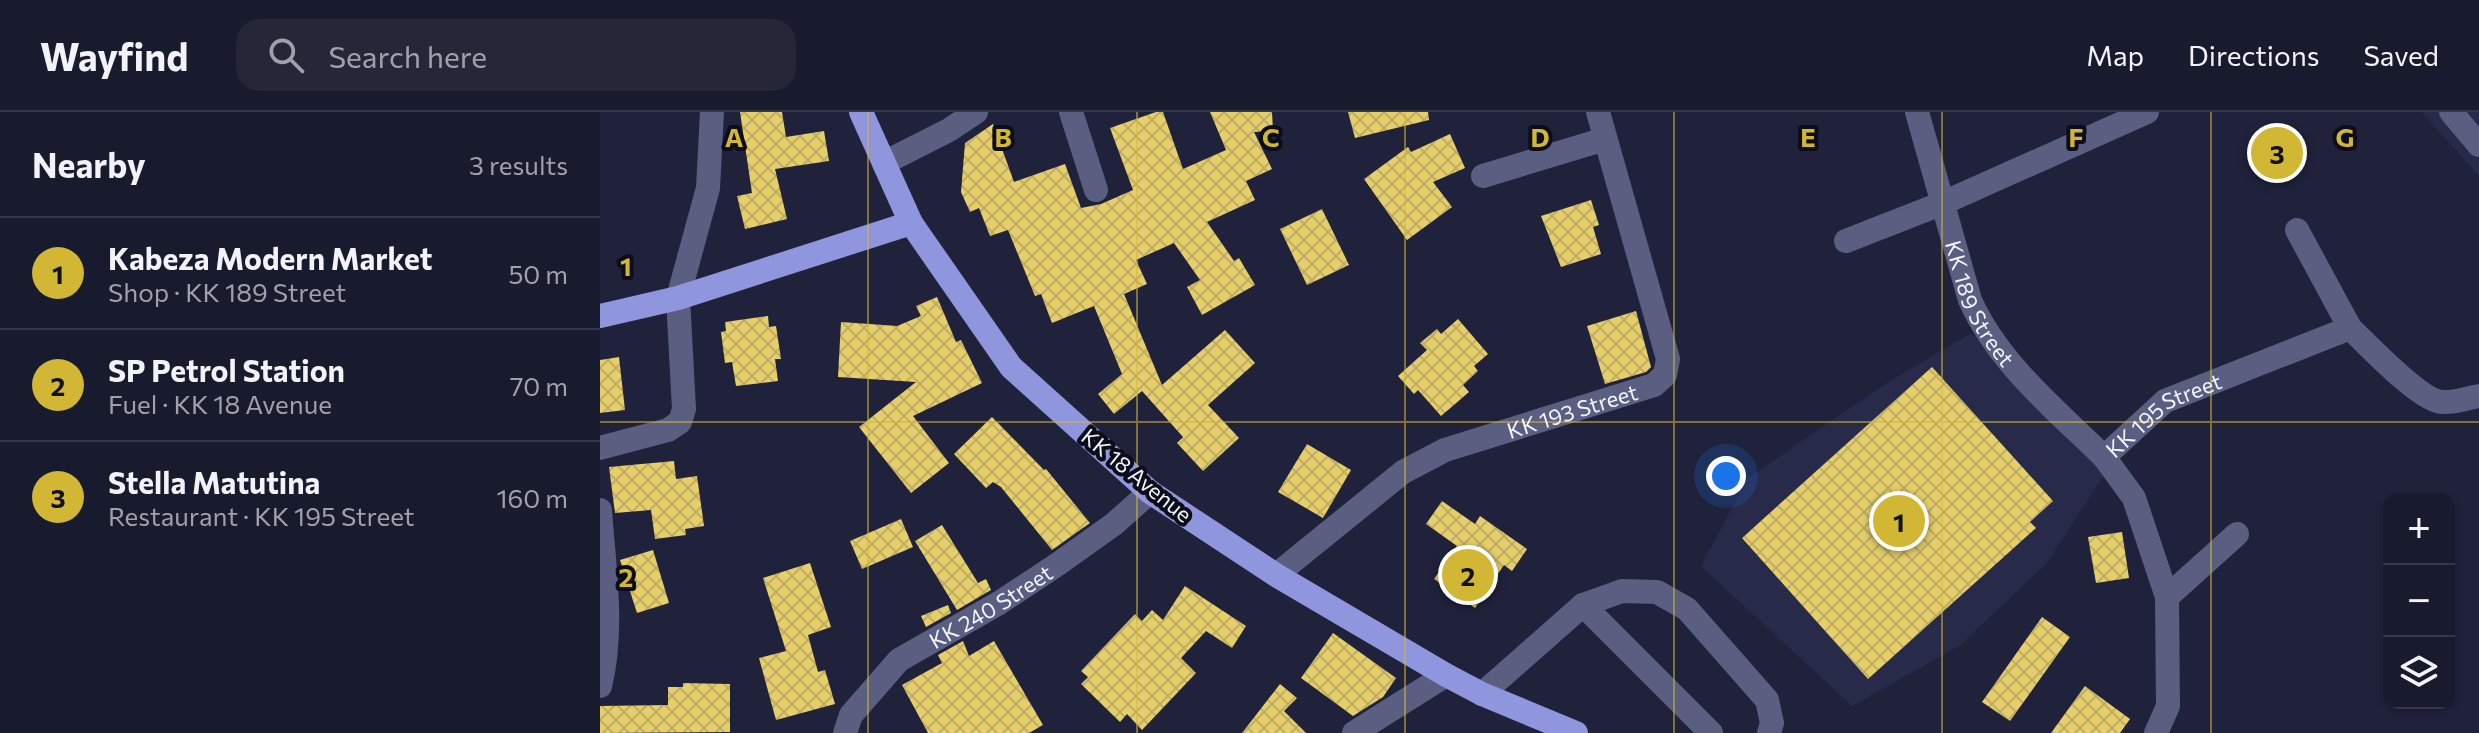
<!DOCTYPE html>
<html lang="en">
<head>
<meta charset="utf-8">
<style>
  body { margin:0; font-family:Commissioner,sans-serif; background:#252739; color:#f1f3f6 }
  .controls { position:absolute; right:24px; bottom:24px; display:grid; overflow:hidden; border-radius:16px; box-shadow:0 2px 6px #0004 }
  .controls button { width:72px; height:72px; display:grid; place-items:center; padding:0; border:0; border-bottom:2px solid #363849; background:#181a2d; color:#f1f3f6; font:40px sans-serif }
  .you { position:absolute; left:1126px; top:364px; width:28px; height:28px; margin:-20px; border:6px solid #fff; border-radius:50%; background:#1a73e8; box-shadow:0 0 0 12px #1a73e833 }
  .badge { display:grid; place-items:center; width:52px; height:52px; border-radius:50%; background:#d2b735; color:#111; font-size:26px; font-weight:700 }
  .pin { position:absolute; translate:-50% -50%; border:4px solid #fff; box-shadow:0 2px 8px #0006 }
  .list { margin:0; padding:0; list-style:none }
  h2 { display:flex; justify-content:space-between; align-items:center; height:104px; margin:0; padding:0 32px; font-size:34px }
  h2 small { font-size:26px; font-weight:400; color:#9fa1aa }
  .list li { display:grid; grid-template-columns:52px 1fr auto; gap:24px; align-items:center; box-sizing:border-box; height:112px; padding:0 32px; border-top:2px solid #363849 }
  .list b { display:block; font-size:30px; white-space:nowrap }
  .list p { margin:0; font-size:26px; white-space:nowrap; color:#9fa1aa }
  .list em { font-size:26px; font-style:normal; color:#9fa1aa }
  .icon { flex:none; width:44px; height:44px; fill:none; stroke:currentColor; stroke-width:2; stroke-linecap:round; stroke-linejoin:round }
  .map { position:relative; flex:none; width:1879px; height:621px; overflow:hidden }
  header { display:flex; align-items:center; gap:48px; box-sizing:border-box; height:112px; padding:0 40px; background:#181a2d; border-bottom:2px solid #363849 }
  header strong { font-size:38px }
  nav { display:flex; gap:44px; margin-inline-start:auto; font-size:28px }
  .search { width:560px; height:72px; background:#252739; display:flex; align-items:center; gap:20px; box-sizing:border-box; padding:0 28px; border-radius:24px; color:#9fa1aa; font-size:30px }
  main { display:flex }
  aside { flex:1; background:#181a2d }
  .map>svg:first-child { display:block }
  .built { fill:#282a4a }
  .building { fill:url(#building-cross-hatch) }
  .lines { fill:none; stroke-linecap:round; stroke-linejoin:round }
  .minor { stroke:#5a5e80; stroke-width:24 }
  .major { stroke:#9096dd; stroke-width:24 }
  .grid { fill:none; stroke:#d2b735; stroke-width:2; stroke-opacity:0.55 }
  .labels { text-anchor:middle; dominant-baseline:central; stroke-width:8; stroke-linejoin:round; paint-order:stroke }
  .street-label { font-size:22px; fill:#f2f4ff; stroke:#0c0d19 }
  .grid-label { font-size:26px; text-anchor:middle; font-weight:bold; fill:#d2b735; stroke:#0c0d19; stroke-width:8; stroke-linejoin:round; paint-order:stroke }
</style>
</head>
<body>
<header>
<strong>Wayfind</strong>
<div class="search"><svg class="icon" aria-label="search" viewBox="0 0 24 24"><circle cx="10" cy="10" r="6"/><path d="M15 15l6 6"/></svg>Search here</div>
<nav><a>Map</a><a>Directions</a><a>Saved</a></nav>
</header>
<main>
<aside>
<h2>Nearby<small>3 results</small></h2>
<ul class="list">
<li><span class="badge">1</span><div><b>Kabeza Modern Market</b><p>Shop · KK 189 Street</p></div><em>50 m</em></li>
<li><span class="badge">2</span><div><b>SP Petrol Station</b><p>Fuel · KK 18 Avenue</p></div><em>70 m</em></li>
<li><span class="badge">3</span><div><b>Stella Matutina</b><p>Restaurant · KK 195 Street</p></div><em>160 m</em></li>
</ul>
</aside>
<div class="map">
<svg width="1879" height="621" viewBox="0 0 1879 621">
  <defs>
    <pattern id="building-cross-hatch" width="8" height="8" patternUnits="userSpaceOnUse" patternTransform="scale(2)"><rect width="8" height="8" fill="#e6cf6b"/><path d="M0 0l8 8M0 8l8-8" fill="none" stroke="#bfae63"/></pattern>
  </defs>
  <rect width="100%" height="100%" fill="#20223c"/>
  <g class="built">
    <polygon points="1822,0 1879,0 1879,64"/>
    <polygon points="1371,221 1506,360 1446,452 1359,534 1252,594 1101,454 1148,366 1290,269"/>
  </g>
  <g class="building">
    <polygon points="140,0 182,0 186,25 224,19 229,49 175,57 187,107 145,117 137,84 152,81"/>
    <polygon points="556,0 563,0 583,57 626,38 610,0 672,0 673,19 654,20 672,57 646,69 655,88 607,110 634,149 639,146 655,173 602,203 587,175 600,168 574,131 536,148 547,172 524,182 562,273 625,218 655,251 608,293 639,326 603,359 577,331 583,325 542,279 514,302 498,282 522,262 494,194 452,211 441,182 435,184 408,118 390,124 379,96 370,100 361,80 365,31 393,12 414,70 465,52 481,96 501,92 533,78 510,16"/>
    <polygon points="748,0 828,0 829,8 755,26"/>
    <polygon points="850,22 865,56 833,70 852,95 807,128 764,67 808,35 811,40"/>
    <polygon points="991,88 999,113 993,115 1001,142 961,155 941,104"/>
    <polygon points="722,97 749,153 707,173 680,117"/>
    <polygon points="337,185 356,230 361,228 382,271 313,304 349,351 311,381 259,315 316,270 238,265 241,210 297,214 321,204 316,194"/>
    <polygon points="1036,199 1051,255 1046,260 1005,272 987,214"/>
    <polygon points="168,204 169,215 176,214 181,247 175,247 178,269 136,274 132,250 125,251 121,220 126,219 125,210"/>
    <polygon points="858,207 888,242 874,254 878,259 863,273 869,280 841,304 818,278 814,282 798,264 827,238 820,231 837,217 841,222"/>
    <polygon points="19,245 25,298 0,301 0,248"/>
    <polygon points="1332,255 1453,389 1430,410 1436,416 1268,567 1142,426"/>
    <polygon points="392,305 444,358 446,357 490,411 452,438 401,375 393,370 386,376 354,342"/>
    <polygon points="707,332 751,358 723,406 678,380"/>
    <polygon points="74,349 76,367 97,364 104,414 85,417 86,423 55,427 51,398 15,401 9,355"/>
    <polygon points="842,389 875,412 880,404 927,437 912,459 904,453 875,496 834,467 857,434 826,412"/>
    <polygon points="301,407 313,435 262,457 250,429"/>
    <polygon points="342,413 378,471 386,467 391,478 357,498 315,429"/>
    <polygon points="1522,420 1529,466 1496,471 1488,425"/>
    <polygon points="53,438 69,491 37,501 20,448"/>
    <polygon points="210,451 231,515 208,523 218,560 225,558 235,592 176,608 159,546 186,539 163,466"/>
    <polygon points="585,474 646,514 632,536 606,519 581,546 596,561 542,618 527,602 520,610 481,572 488,565 481,559 535,502 542,509 552,498 563,508"/>
    <polygon points="348,493 351,501 326,515 321,504"/>
    <polygon points="1442,505 1470,525 1410,609 1382,590"/>
    <polygon points="733,521 796,566 783,585 753,604 701,566"/>
    <polygon points="363,529 369,544 394,529 443,613 429,621 328,621 302,573 342,551 338,543"/>
    <polygon points="83,571 130,572 130,620 0,621 0,594 68,593 68,575 83,575"/>
    <polygon points="680,572 697,586 684,599 706,621 642,621"/>
    <polygon points="1485,574 1530,607 1520,621 1451,621"/>
  </g>
  <g class="lines">
    <g class="minor">
      <polyline points="471,0 496,78"/>
      <path id="s1" d="M1317,0L1370,188C1398,251 1456,298 1504,345"/>
      <polyline points="1851,0 1879,33"/>
      <polyline points="284,51 349,18 376,0"/>
      <polyline points="883,64 1005,27"/>
      <polyline points="1246,129 1343,91 1547,0"/>
      <path d="M1750,216C1767,232 1820,289 1842,290C1854,291 1867,286 1879,284"/>
      <polyline points="0,336 68,318 80,310 84,297 78,186 108,76 112,0"/>
      <path d="M0,398C4,455 14,518 0,574"/>
      <path id="s2" d="M676,463L803,360L845,338L1054,273L1065,263L1068,247L998,0"/>
      <polyline points="1567,485 1637,422"/>
      <polyline points="983,493 1111,621"/>
      <polyline points="882,582 983,493 1022,479 1057,480 1087,497 1167,588 1172,611 1169,621"/>
      <path id="s3" d="M245,621L251,603L299,548L399,491L458,452L514,412L550,380"/>
      <polyline points="754,621 846,563"/>
      <path id="s4" d="M1556,621L1568,594L1567,485L1534,386L1504,345L1565,289L1750,216L1697,118"/>
    </g>
    <g class="major">
      <polyline points="261,0 311,111 411,255 550,380 676,463 846,563 882,582 976,621"/>
      <polyline points="0,204 78,186 311,111"/>
    </g>
  </g>
  <path class="grid" d="M268,0V621M537,0V621M805,0V621M1074,0V621M1342,0V621M1611,0V621M0,310H1879"/>
  <g class="labels">
    <g class="street-label">
      <text stroke="none"><textPath href="#s1" startOffset="202">KK 189 Street</textPath></text>
      <text stroke="none"><textPath href="#s2" startOffset="344">KK 193 Street</textPath></text>
      <text stroke="none"><textPath href="#s4" startOffset="368">KK 195 Street</textPath></text>
      <text transform="translate(537 363) rotate(39)">KK 18 Avenue</text>
      <text stroke="none"><textPath href="#s3" startOffset="198">KK 240 Street</textPath></text>
    </g>
  </g>
  <g class="grid-label">
    <text x="134" y="35">A</text>
    <text x="403" y="35">B</text>
    <text x="671" y="35">C</text>
    <text x="940" y="35">D</text>
    <text x="1208" y="35">E</text>
    <text x="1476" y="35">F</text>
    <text x="1745" y="35">G</text>
    <text x="26" y="164">1</text>
    <text x="26" y="475">2</text>
  </g>
</svg>
<div class="controls">
<button>+</button>
<button>−</button>
<button><svg class="icon" aria-label="layers" viewBox="0 0 24 24"><path d="M12 4l9 5-9 5-9-5zM3 14l9 5 9-5"/></svg></button>
</div>
<div class="you"></div>
<div class="pin badge" style="left:1299px;top:409px">1</div>
<div class="pin badge" style="left:868px;top:463px">2</div>
<div class="pin badge" style="left:1677px;top:41px">3</div>
</div>
</main>
</body>
</html>
